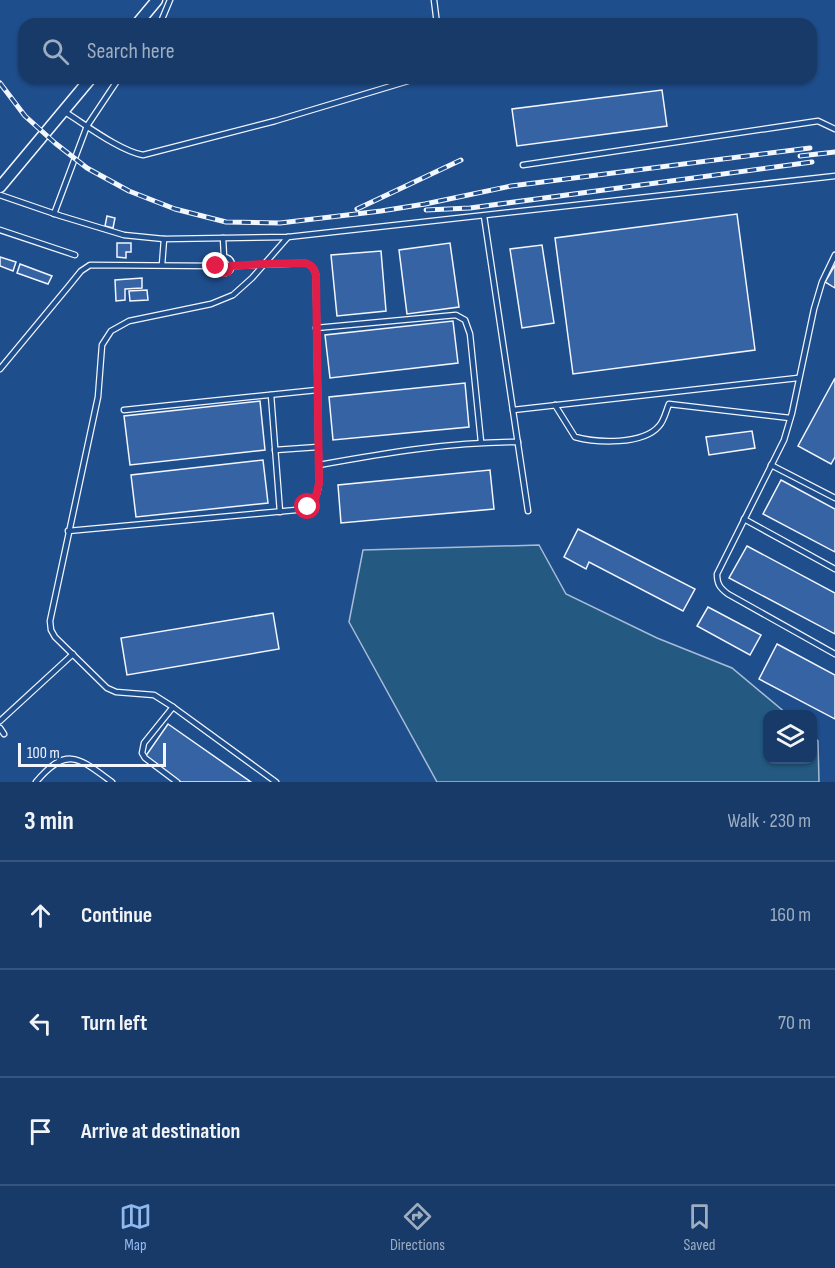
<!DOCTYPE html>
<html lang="en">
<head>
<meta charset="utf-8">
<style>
  body { margin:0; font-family:"Sofia Sans Condensed",sans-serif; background:#244571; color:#f1f3f6 }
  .controls { position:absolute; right:18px; bottom:18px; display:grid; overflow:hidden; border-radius:12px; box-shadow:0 2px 4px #0004 }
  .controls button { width:54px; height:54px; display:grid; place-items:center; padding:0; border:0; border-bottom:2px solid #36547d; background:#173a69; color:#f1f3f6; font:30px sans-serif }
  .scale { position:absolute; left:18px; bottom:15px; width:148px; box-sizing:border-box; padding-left:6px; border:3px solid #f2f6ff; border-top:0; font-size:16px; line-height:21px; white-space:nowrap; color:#f2f6ff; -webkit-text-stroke:4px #1f4e8c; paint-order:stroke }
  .stop { position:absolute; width:18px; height:18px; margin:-14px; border:4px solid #e11d48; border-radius:50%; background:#fff }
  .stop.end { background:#e11d48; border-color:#fff; box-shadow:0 2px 6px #0008 }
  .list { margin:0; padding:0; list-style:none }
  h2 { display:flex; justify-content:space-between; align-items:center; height:78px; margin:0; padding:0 24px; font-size:26px }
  h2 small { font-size:20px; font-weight:400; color:#9eadc0 }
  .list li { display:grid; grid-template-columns:39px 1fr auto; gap:18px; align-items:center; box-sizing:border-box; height:108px; padding:0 24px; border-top:2px solid #36547d }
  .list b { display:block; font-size:22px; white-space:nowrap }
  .list em { font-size:20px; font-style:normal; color:#9eadc0 }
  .icon { flex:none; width:33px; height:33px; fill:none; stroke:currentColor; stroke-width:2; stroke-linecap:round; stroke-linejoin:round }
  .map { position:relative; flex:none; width:835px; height:782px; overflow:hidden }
  .search { position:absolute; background:#173a69; box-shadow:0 2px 4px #0004; left:18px; right:18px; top:18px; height:66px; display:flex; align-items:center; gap:15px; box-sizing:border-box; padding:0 21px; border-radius:18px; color:#9eadc0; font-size:22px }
  .sheet { height:402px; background:#173a69 }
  nav { display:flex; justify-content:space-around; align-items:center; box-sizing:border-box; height:84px; border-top:2px solid #36547d; background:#173a69; font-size:16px; color:#9eadc0 }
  nav a { display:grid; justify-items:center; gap:3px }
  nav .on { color:#90b9f0 }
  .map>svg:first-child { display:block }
  .green { fill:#245a82; stroke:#a8bbd7; stroke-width:1.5 }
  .building { fill:#3563a3; stroke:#f2f6ff; stroke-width:1.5 }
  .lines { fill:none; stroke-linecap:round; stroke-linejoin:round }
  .service-casing { stroke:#f2f6ff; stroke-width:7 }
  .tertiary-casing { stroke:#f2f6ff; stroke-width:13 }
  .service { stroke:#1f4e8c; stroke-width:4.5 }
  .tertiary { stroke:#1f4e8c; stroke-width:10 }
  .rail-casing { stroke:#f2f6ff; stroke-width:5 }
  .rail { stroke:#1f4e8c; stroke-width:3; stroke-dasharray:9; stroke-linecap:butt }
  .route { stroke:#e11d48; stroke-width:8 }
</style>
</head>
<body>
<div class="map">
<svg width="835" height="782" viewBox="0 0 835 782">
  <rect width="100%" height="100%" fill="#1f4e8c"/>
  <polygon class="green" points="539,545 566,594 657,638 732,668 787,714 768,714 768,760 812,760 813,736 818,741 819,782 437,782 349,622 363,550"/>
  <g class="building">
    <polygon points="662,90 667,126 517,146 512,109"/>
    <polygon points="737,214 755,350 573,374 555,238"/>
    <polygon points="107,216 115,218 113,228 105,226"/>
    <polygon points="117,243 131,243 131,252 126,252 126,258 117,257"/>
    <polygon points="450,243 459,307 407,314 399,250"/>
    <polygon points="542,245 554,323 522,328 510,249"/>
    <polygon points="381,251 386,311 337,316 331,255"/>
    <polygon points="0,257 16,262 13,271 0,266"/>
    <polygon points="20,264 52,276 48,284 17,273"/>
    <polygon points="835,265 835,288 825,282"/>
    <polygon points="142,278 142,288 125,289 125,300 116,301 115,280"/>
    <polygon points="147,290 148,300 130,301 129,291"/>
    <polygon points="453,321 458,363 330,378 325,335"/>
    <polygon points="835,378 835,457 831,464 798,446"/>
    <polygon points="465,383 469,427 333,440 329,397"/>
    <polygon points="260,401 265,450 130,465 124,416"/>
    <polygon points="752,431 755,448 709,455 706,437"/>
    <polygon points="263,460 268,503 136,517 131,475"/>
    <polygon points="490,470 494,509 341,523 338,485"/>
    <polygon points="781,480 835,509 835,552 763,514"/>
    <polygon points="578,529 695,589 683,611 589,562 586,569 564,557"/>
    <polygon points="747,546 835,593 835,634 729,578"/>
    <polygon points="708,607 761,635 750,655 697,626"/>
    <polygon points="273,613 279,649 127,675 121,638"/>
    <polygon points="777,644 835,675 835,719 759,679"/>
    <polygon points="168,724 251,782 181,782 145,757"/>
  </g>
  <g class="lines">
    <defs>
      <g id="service">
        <polyline points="434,0 437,24"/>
        <polyline points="160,24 170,0"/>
        <path d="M65,112C86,125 120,151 143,155L275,121L418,78"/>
        <polyline points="523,165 818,121 835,129"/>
        <polyline points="0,195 61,216 124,235 164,239 288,237 835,176"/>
        <polyline points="54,214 87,126 119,78"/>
        <polyline points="484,216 528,511"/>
        <polyline points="0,230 75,255"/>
        <polyline points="223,238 224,257"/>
        <path d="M835,255L822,282L814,309L792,413L784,440L717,574C717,584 720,588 728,594L835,654"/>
        <circle cx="224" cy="265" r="8"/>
        <polyline points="162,265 164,239"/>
        <polyline points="316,328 445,316 456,315 465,320 470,334 481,442"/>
        <polyline points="0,369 68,287 81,271 90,265 216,266"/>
        <polyline points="271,395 280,512"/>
        <path d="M555,405L575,437C597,443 643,445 659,426C664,421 666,411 669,404L790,418"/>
        <polyline points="124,410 317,390"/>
        <polyline points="513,410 798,378"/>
        <polyline points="275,450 318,447"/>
        <path d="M319,465C385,453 450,442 518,442"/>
        <polyline points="771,465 835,498"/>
        <polyline points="744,519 835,569"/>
        <path d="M68,531L296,510C312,506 317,500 319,483L316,275C314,268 312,265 305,263L231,266"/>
        <polyline points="173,707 144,743 142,753 145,758 177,782"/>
        <polyline points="0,721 73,654"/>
        <polyline points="0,728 4,734"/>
        <path d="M36,782C67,745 79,758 112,782"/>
        <polyline points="276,782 173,707 154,695 116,692 107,688 55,637 51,630 50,621 98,397 102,345 111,331 129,321 211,304 233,295 252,278 288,237"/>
      </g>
      <g id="tertiary">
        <polyline points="137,24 157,0"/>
        <polyline points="0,187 91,78"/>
      </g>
    </defs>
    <use href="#service" class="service-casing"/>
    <use href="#tertiary" class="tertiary-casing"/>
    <use href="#service" class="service"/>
    <use href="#tertiary" class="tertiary"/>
    <defs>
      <g id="rail">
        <polyline points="0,83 25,116 55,143 87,168 129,191 175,209 226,222 280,223 381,211 425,204 511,186 810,148"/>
        <polyline points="800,156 835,152"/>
        <polyline points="357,209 461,160"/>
        <polyline points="426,210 470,208 812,162"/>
      </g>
    </defs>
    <use href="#rail" class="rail-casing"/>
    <use href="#rail" class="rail"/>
  </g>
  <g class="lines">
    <path class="route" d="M216,266L222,273L228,272L231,266L264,264L305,263C312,265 314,268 316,275L319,483L315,501L308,507"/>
  </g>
</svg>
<div class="controls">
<button><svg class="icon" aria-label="layers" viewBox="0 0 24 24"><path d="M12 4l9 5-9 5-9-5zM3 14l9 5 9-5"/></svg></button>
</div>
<div class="scale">100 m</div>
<div class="stop" style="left:308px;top:507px"></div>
<div class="stop end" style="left:216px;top:266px"></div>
<div class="search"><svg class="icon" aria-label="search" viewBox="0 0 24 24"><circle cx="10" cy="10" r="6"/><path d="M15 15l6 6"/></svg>Search here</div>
</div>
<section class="sheet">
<h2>3 min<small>Walk · 230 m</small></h2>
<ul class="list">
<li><svg class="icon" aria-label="ahead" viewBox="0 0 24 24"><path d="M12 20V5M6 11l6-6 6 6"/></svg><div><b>Continue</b></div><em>160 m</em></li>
<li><svg class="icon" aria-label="left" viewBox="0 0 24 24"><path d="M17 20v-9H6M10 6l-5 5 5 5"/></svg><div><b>Turn left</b></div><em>70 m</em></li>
<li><svg class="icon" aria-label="arrive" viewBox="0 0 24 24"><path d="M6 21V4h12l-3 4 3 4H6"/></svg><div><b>Arrive at destination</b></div></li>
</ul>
</section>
<nav>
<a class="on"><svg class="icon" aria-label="map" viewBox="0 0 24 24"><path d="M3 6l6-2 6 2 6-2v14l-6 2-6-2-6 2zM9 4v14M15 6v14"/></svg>Map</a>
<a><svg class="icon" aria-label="directions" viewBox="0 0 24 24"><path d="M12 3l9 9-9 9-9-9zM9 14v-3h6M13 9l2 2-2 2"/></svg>Directions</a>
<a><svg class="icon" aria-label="saved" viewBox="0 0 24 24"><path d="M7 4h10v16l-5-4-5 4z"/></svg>Saved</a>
</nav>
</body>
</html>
